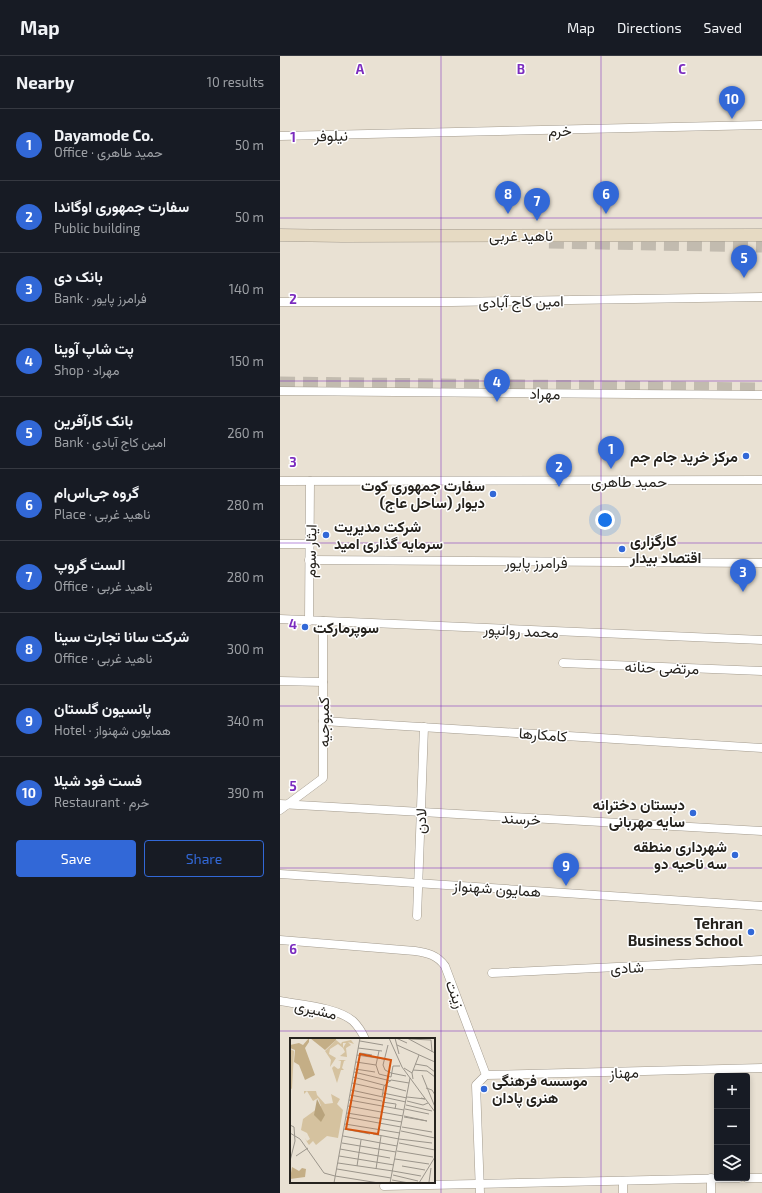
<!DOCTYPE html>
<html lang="en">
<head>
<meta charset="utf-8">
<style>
  body { margin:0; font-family:"Exo 2",Vazirmatn,sans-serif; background:#20242c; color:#f1f3f6 }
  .controls { position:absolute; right:12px; bottom:12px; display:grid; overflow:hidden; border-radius:4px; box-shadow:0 2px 6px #0003 }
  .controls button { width:36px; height:36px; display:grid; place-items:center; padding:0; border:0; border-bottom:1px solid #363941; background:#171b24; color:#f1f3f6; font:20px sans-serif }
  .you { position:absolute; left:325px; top:464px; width:14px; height:14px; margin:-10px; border:3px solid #fff; border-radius:50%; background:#1a73e8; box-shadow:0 0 0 6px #1a73e833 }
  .badge { display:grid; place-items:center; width:26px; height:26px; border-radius:50%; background:#3268d7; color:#fff; font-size:13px; font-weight:700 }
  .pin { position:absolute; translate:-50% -33px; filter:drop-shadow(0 1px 2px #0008) }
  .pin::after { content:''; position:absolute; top:21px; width:14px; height:12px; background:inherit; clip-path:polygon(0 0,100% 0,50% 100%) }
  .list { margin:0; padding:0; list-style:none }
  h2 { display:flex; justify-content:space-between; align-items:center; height:52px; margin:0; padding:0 16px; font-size:17px }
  h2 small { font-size:13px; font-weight:400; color:#9ea1a6 }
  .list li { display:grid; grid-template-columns:26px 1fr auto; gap:12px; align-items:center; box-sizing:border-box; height:72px; padding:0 16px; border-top:1px solid #363941 }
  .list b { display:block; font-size:15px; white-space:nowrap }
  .list p { margin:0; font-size:13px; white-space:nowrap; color:#9ea1a6 }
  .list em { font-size:13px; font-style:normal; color:#9ea1a6 }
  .actions { display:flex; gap:8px; padding:12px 16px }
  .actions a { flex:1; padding:9px 0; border:1px solid #3268d7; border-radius:4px; text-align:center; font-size:14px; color:#3268d7 }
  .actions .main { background:#3268d7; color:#fff }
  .icon { flex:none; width:22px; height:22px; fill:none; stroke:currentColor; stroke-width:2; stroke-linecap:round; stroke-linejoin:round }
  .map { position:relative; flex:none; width:482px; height:1137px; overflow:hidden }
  header { display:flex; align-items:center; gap:24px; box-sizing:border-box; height:56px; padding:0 20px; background:#171b24; border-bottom:1px solid #363941 }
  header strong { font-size:19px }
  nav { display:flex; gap:22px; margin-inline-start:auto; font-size:14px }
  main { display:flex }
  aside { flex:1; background:#171b24 }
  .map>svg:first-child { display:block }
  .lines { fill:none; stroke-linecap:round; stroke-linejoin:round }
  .highway-tunnel { stroke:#c2bbaf; stroke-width:15; stroke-dasharray:15 8; stroke-linecap:butt }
  .street-casing { stroke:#a39b8e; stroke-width:9 }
  .secondary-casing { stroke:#a39b8e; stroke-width:13 }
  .street { stroke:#fff; stroke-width:8 }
  .secondary { stroke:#e6dac3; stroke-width:12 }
  .grid { fill:none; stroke:#7b2cbf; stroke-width:1; stroke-opacity:0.55 }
  .poi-dot { fill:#3268d7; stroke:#fff; stroke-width:1.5 }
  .labels { text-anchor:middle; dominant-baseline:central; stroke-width:3; stroke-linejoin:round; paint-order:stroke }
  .street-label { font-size:15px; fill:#26231e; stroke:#fff }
  .poi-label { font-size:15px; font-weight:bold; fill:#26231e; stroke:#fff; text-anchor:end }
  .inset-road { fill:none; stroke:#9b958b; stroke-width:1 }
  .view { fill:#d5540e; fill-opacity:0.15; stroke:#d5540e; stroke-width:2 }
  .inset-edge { fill:none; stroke:#26231e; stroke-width:2 }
  .grid-label { font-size:13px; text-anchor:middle; font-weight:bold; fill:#7b2cbf; stroke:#fff; stroke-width:3; stroke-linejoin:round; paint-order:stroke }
</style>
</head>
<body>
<header>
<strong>Map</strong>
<nav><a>Map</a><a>Directions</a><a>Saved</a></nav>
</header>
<main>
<aside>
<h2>Nearby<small>10 results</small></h2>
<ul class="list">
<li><span class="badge">1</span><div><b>Dayamode Co.</b><p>Office · حمید طاهری</p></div><em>50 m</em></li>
<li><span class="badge">2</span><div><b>سفارت جمهوری اوگاندا</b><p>Public building</p></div><em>50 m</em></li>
<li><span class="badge">3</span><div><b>بانک دی</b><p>Bank · فرامرز پایور</p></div><em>140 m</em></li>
<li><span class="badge">4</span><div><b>پت شاپ آوینا</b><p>Shop · مهراد</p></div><em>150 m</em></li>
<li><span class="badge">5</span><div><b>بانک کارآفرین</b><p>Bank · امین کاج آبادی</p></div><em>260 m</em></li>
<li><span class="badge">6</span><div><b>گروه جی‌اس‌ام</b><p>Place · ناهید غربی</p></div><em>280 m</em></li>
<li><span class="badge">7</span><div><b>الست گروپ</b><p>Office · ناهید غربی</p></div><em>280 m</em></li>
<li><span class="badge">8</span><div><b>شرکت سانا تجارت سینا</b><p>Office · ناهید غربی</p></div><em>300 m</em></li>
<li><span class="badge">9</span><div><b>پانسیون گلستان</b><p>Hotel · همایون شهنواز</p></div><em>340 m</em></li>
<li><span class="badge">10</span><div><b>فست فود شیلا</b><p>Restaurant · خرم</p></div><em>390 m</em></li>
</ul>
<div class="actions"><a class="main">Save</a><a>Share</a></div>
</aside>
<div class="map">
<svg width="482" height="1137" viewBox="0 0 482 1137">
  <rect width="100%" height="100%" fill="#e9e1d3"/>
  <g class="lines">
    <g class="highway-tunnel">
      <polyline points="269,185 482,189"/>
      <polyline points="0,328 482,334"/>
    </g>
    <defs>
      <g id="street">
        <polyline points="0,80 482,69"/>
        <polyline points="0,246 172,246 482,241"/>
        <polyline points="0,335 482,339"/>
        <polyline points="0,425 482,424"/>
        <polyline points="0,488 30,488"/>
        <polyline points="29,504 482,507"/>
        <polyline points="0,563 482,584"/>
        <polyline points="29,565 30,425"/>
        <polyline points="283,607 482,615"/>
        <polyline points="0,625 43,626"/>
        <polyline points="43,665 482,692"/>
        <polyline points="0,748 482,775"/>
        <polyline points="0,754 43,722 43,565"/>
        <polyline points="0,818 482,850"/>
        <polyline points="137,860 144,671"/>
        <path d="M0,884L135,895C148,897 157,899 165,910L206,1019L196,1029L200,1137"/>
        <polyline points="212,917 482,904"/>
        <path d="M0,945C21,949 56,951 73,965C78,970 82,976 85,983"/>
        <polyline points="206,1019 482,1012"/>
        <polyline points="467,1122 482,1122"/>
        <polyline points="343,1125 343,1137"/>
        <polyline points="104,1130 459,1122"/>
        <polyline points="431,1137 431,1122"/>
      </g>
      <polyline id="secondary" points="0,179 62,180 482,179"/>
    </defs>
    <use href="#street" class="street-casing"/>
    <use href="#secondary" class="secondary-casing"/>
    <use href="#street" class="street"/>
    <use href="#secondary" class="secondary"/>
  </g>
  <path class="grid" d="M161,0V1137M321,0V1137M0,162H482M0,325H482M0,487H482M0,650H482M0,812H482M0,975H482"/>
  <g class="poi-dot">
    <circle cx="466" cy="400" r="4"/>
    <circle cx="213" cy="438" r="4"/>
    <circle cx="46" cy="479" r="4"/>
    <circle cx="342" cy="493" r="4"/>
    <circle cx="25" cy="571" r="4"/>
    <circle cx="413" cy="757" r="4"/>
    <circle cx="455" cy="799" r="4"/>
    <circle cx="471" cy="876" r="4"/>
    <circle cx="204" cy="1033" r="4"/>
  </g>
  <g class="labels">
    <g class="street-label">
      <text transform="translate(280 74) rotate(-1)">خرم</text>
      <text transform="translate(51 79) rotate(-1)">نیلوفر</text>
      <text x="241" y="179">ناهید غربی</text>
      <text transform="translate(241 245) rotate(-1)">امین کاج آبادی</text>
      <text transform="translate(265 337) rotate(1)">مهراد</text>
      <text x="349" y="425">حمید طاهری</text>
      <text transform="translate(30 495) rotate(-89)">ایثار سوم</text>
      <text x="256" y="506">فرامرز پایور</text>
      <text transform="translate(241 574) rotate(3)">محمد روانپور</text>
      <text transform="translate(382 611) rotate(2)">مرتضی حنانه</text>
      <text transform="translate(43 666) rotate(-90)">کمبوجیه</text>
      <text transform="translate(263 678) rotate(4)">کامکارها</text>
      <text transform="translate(241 762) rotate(3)">خرسند</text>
      <text transform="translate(140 765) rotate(-88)">لادن</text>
      <text transform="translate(217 832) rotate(4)">همایون شهنواز</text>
      <text transform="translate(347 911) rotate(-3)">شادی</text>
      <text transform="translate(176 938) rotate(69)">زینت</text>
      <text transform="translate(36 953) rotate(13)">مشیری</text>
      <text transform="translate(344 1016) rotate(-2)">مهناز</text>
    </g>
    <g class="poi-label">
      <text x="458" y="400">مرکز خرید جام جم</text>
      <text x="205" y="429">سفارت جمهوری کوت<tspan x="205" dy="17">دیوار (ساحل عاج)</tspan></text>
      <text x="54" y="470" text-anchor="start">شرکت مدیریت<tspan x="54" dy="17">سرمایه گذاری امید</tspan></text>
      <text x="350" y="484" text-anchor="start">کارگزاری<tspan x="350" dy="17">اقتصاد بیدار</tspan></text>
      <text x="33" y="571" text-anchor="start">سوپرمارکت</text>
      <text x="405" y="748">دبستان دخترانه<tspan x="405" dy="17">سایه مهربانی</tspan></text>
      <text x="447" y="790">شهرداری منطقه<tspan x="447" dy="17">سه ناحیه دو</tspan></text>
      <text x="463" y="867">Tehran<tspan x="463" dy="17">Business School</tspan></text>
      <text x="212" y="1024" text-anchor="start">موسسه فرهنگی<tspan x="212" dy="17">هنری پادان</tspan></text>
    </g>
  </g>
  <g transform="translate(10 982)">
    <rect width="145" height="145" fill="#e9e1d3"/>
    <path d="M46,2L51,6L52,4L61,2L64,6L58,4L61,7L56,10L57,19L50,18L55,14L53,10L56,5H53V10L48,6L40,11L39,16L46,20L40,29L41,22L35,13ZM0,11L4,13L2,51L0,50ZM48,22H56L54,23L52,30L54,32H51L47,45L42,30L44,28L48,31L50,30L51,23ZM14,53H26L27,57L35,66L43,65L41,56L50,61L47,66L53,72L48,100L37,98L26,107L23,103L19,107L17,104L15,100L17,103L20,101L17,95L11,92L13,81L31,68L28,60L23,63L17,53L14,56Z" fill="#d5c29f"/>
    <path d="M19,0V4L15,10L25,37L15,42L9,27L4,24L5,12L0,10V7L9,5L13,7ZM20,0H46V2L35,12ZM2,129L9,133L12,130L16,131L15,139L0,141Z" fill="#c4ae86"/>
    <path d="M27,61L35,77L31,84L24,77Z" fill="#b8a37c"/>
    <path class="inset-road" d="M99,0L112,29L145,74M105,0L109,16M106,0L117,5M117,0L145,15M120,1L141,2M141,2L142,14M70,3L93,7M98,7L93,27L95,32L101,35M107,7L145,24M68,10L92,13M89,13L86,27L89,36L101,39L103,28H110M70,15L82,17M67,17L94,21M66,24L86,27M125,26L137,28L145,34M114,30L122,35L123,41M65,31L85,34M123,32L137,33L145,39M64,34L101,43M101,35L116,38M122,35L129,17M132,37L145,69M63,39L116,53M62,45L93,52M136,50L142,52L145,57M61,52L116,64M93,55L117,60M60,57L92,63M92,59L94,48L101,42L119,45M117,59L135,61L131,60M59,62L114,72M117,63L133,67L138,65M92,64L106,66L105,71M116,67L142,73M58,68L113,78M115,71L139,76M57,75L112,84M56,79L111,89M114,79L137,83L114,78M55,86L110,95M0,87L4,89L5,103L0,123M112,89L142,94M54,91L80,96M111,93L145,100M0,95L10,101L34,135L45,138M83,96L109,101M53,98L107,108M109,101L142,105M52,105L106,114M109,105L145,112M50,111L100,120M107,113L143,119M6,118L18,110M49,118L104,127M105,121L139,126M48,125L103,133M67,128L71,102M112,128L135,132M47,131L101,140M86,131L91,98M103,133L131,138M103,137L128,143M45,138L89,145M102,142L119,145M139,144L141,130M44,145L70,0M100,145L120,40M129,145L145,119"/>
    <path class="view" d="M70,16L101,22L88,96L56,91Z"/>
    <rect width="145" height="145" class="inset-edge"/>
  </g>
  <g class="grid-label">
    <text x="80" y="18">A</text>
    <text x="241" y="18">B</text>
    <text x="402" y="18">C</text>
    <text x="13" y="86">1</text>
    <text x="13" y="248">2</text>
    <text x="13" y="411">3</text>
    <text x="13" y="573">4</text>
    <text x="13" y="735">5</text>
    <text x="13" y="898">6</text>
  </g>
</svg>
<div class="controls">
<button>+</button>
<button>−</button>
<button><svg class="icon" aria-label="layers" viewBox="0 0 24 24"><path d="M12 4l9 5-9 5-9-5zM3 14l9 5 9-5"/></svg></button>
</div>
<div class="you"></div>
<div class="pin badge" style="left:331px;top:413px">1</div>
<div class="pin badge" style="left:279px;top:431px">2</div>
<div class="pin badge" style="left:463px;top:536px">3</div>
<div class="pin badge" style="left:217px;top:346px">4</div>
<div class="pin badge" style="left:464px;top:222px">5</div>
<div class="pin badge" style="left:326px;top:158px">6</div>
<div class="pin badge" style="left:257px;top:165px">7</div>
<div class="pin badge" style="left:228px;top:158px">8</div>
<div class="pin badge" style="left:286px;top:830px">9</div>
<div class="pin badge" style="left:452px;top:63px">10</div>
</div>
</main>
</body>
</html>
